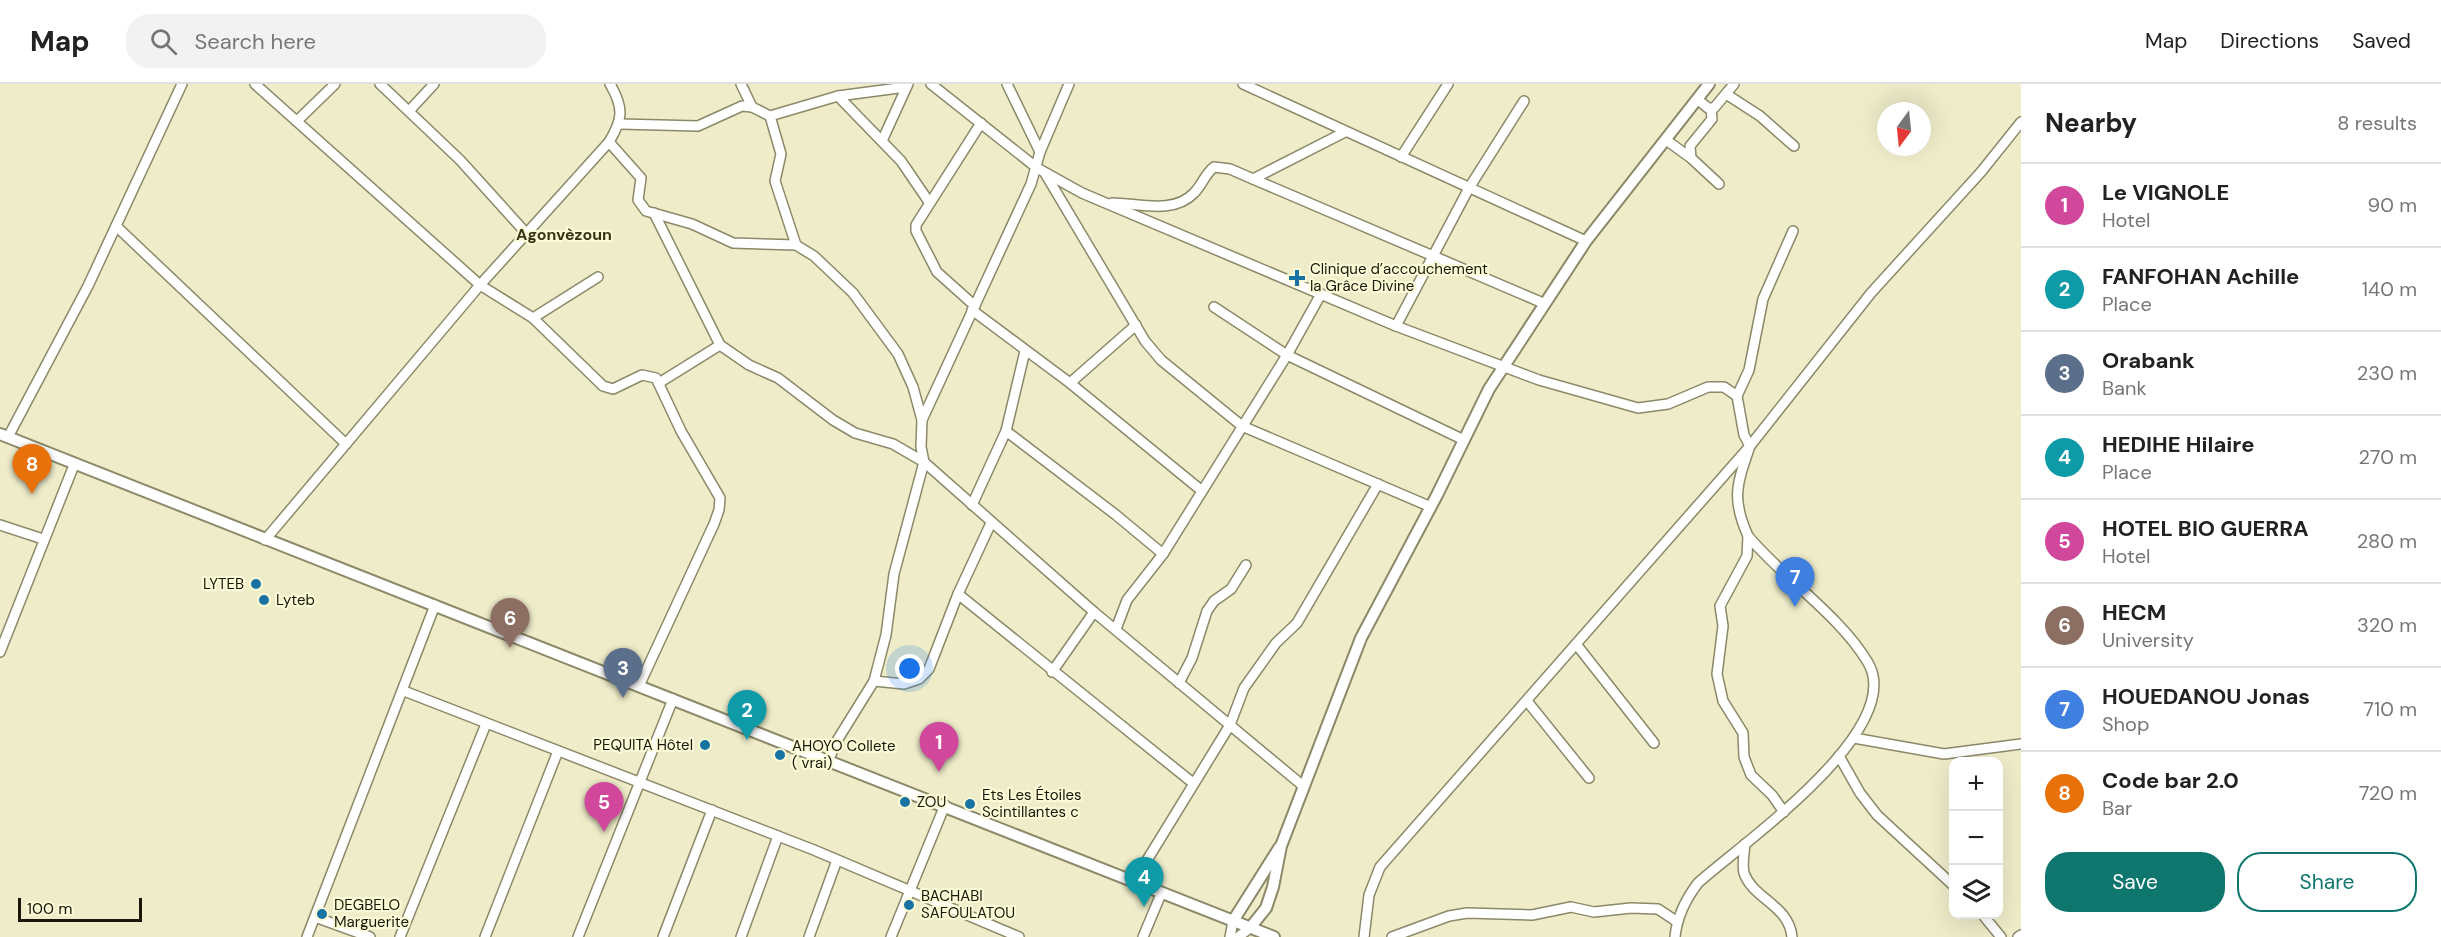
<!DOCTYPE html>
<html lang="en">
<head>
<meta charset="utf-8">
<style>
  body { margin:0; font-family:"DM Sans",sans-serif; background:#f2f2f2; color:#222 }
  .controls { position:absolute; right:18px; bottom:18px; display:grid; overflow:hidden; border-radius:12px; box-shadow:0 6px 24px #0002 }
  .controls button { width:54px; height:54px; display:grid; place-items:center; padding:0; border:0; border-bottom:2px solid #e0e0e0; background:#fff; color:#222; font:30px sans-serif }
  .compass { position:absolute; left:1877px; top:18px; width:54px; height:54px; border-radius:50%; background:#fff; box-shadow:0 6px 24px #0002; rotate:195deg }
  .scale { position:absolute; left:18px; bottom:15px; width:124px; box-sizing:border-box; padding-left:6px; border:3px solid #18170a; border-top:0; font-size:16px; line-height:21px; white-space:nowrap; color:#18170a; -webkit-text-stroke:4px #fbfad6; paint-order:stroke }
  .you { position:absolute; left:910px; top:585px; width:21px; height:21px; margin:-15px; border:4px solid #fff; border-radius:50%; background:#1a73e8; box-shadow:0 0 0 9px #1a73e833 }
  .badge { display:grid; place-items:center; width:39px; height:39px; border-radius:50%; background:#0f766e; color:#fff; font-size:20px; font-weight:700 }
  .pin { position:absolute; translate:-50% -50px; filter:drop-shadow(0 2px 3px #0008) }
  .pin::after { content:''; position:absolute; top:32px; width:21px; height:18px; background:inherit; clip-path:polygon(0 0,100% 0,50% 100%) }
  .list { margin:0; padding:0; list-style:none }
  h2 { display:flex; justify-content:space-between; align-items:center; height:78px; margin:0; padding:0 24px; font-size:26px }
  h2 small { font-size:20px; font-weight:400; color:#767676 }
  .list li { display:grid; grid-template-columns:39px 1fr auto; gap:18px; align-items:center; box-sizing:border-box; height:84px; padding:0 24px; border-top:2px solid #e0e0e0 }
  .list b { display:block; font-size:22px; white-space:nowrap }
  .list p { margin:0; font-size:20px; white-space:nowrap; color:#767676 }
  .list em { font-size:20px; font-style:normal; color:#767676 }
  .actions { display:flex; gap:12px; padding:18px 24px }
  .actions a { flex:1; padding:14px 0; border:2px solid #0f766e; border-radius:24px; text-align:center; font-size:21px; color:#0f766e }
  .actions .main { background:#0f766e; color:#fff }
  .icon { flex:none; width:33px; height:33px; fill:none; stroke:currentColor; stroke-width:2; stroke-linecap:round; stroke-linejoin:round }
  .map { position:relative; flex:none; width:2021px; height:853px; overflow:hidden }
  header { display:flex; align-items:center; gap:36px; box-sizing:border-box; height:84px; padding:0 30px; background:#fff; border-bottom:2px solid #e0e0e0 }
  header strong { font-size:28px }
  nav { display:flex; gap:33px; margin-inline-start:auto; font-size:21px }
  .search { width:420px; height:54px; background:#f2f2f2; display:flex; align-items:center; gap:15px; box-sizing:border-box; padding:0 21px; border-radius:24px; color:#767676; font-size:22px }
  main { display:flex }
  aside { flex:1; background:#fff }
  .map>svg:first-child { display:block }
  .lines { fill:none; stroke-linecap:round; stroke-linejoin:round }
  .minor-casing { stroke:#8b8968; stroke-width:12 }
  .tertiary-casing { stroke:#8b8968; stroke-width:14 }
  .minor { stroke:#fff; stroke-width:9 }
  .tertiary { stroke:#fff; stroke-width:10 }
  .poi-dot { fill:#1773a1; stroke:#fbfad6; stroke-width:2 }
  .labels { text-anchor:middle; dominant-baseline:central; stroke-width:4.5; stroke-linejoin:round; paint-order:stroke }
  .poi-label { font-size:15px; fill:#18170a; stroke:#fbfad6; text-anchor:start }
  .neighbourhood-label { font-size:16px; font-weight:bold; fill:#373416; stroke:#fbfad6 }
</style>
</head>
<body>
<header>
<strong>Map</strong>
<div class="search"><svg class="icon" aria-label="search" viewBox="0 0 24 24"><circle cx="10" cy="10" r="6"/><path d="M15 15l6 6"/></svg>Search here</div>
<nav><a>Map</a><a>Directions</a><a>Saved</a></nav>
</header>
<main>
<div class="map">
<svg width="2021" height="853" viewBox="0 0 2021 853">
  <rect width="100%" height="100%" fill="#eeecc9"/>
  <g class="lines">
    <defs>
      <g id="minor">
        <polyline points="255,0 480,201 265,456"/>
        <polyline points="380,0 460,76 526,149"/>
        <path d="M610,0C624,24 623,35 609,58L480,201L533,234L603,302L613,305L642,291L656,294L681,347L720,414L719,426L714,440L639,602"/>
        <polyline points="741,0 752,23"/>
        <polyline points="931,0 1037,84 1082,109 1396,242 1539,296 1638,324 1668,320 1708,303 1724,303 1737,312"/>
        <polyline points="1007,0 1040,68"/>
        <polyline points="1243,0 1586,157"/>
        <polyline points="1726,10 1760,32 1794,62"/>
        <polyline points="838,12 901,77 929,118"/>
        <polyline points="1697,15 1708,24 1714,24 1734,0"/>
        <polyline points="1711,25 1712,35 1690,62 1691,74 1719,100"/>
        <polyline points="410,26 434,0"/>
        <polyline points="770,32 781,70 775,97 796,161"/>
        <polyline points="297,37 335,0"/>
        <polyline points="620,40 698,42 742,22 752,23 770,32 838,12 906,3"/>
        <polyline points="1666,56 1691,74"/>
        <polyline points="882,57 908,0"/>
        <polyline points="609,58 641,94 638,116 646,127 692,140 733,159 796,161 814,172 853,209 898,270 913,303 922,336"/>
        <polyline points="1401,73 1448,0"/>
        <polyline points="1046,91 1145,257 1161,276 1242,342 1431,423"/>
        <polyline points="1253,95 1543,219"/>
        <path d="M1112,119C1138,119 1173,131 1194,109C1202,101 1205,90 1214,83L1230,85L1253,95L1345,48"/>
        <polyline points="654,129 720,261 749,281 778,294 833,336 855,349 893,360 924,378 1094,528 1302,701"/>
        <polyline points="116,142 346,360"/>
        <polyline points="975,222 937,188 916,147 916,141 981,39"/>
        <polyline points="1214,223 1287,271 1464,356"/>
        <polyline points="972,226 1070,299 1202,407"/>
        <polyline points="533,234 598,193"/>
        <polyline points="1396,242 1469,104 1524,17"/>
        <polyline points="659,299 720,261"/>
        <polyline points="1070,299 1136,241"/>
        <polyline points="1006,347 1116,431 1163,470"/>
        <polyline points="8,353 88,202 182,0"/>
        <polyline points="972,421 1006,347 1025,267"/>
        <polyline points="0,441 43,455"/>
        <polyline points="1748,452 1747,472 1720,522 1723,542 1717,590 1723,617 1743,649 1744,673 1751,691 1772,711 1784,728"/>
        <polyline points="958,510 1193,699"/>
        <polyline points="1116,545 1127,516 1163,470 1287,271 1321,210"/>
        <polyline points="1576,560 1654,659"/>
        <polyline points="0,568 74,381"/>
        <polyline points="1052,588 1094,528"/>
        <polyline points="874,597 904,600 919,595 929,585 958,510 991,439"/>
        <polyline points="1179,599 1192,574 1207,527 1214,517 1231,505 1246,481"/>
        <polyline points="404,607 814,766 1019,853"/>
        <polyline points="1527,617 1589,694"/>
        <polyline points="1854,654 1944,670 2021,660"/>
        <polyline points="1839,672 1860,709 1877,731 1954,802"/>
        <polyline points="828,677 838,655 874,597 886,551 894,490 924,378 921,363 922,336 1031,100 1040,68 1069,0"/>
        <path d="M1745,760C1744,769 1742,780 1744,789C1753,815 1789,821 1792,853"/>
        <polyline points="1133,799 1230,641 1244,604 1276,559 1297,539 1378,400"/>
        <polyline points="1982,830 2001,853"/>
        <polyline points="315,833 370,853"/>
        <polyline points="307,853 435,521"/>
        <polyline points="400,853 486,640"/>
        <polyline points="485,853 558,667"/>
        <polyline points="578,853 673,615"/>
        <polyline points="663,853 712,726"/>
        <polyline points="741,853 778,752"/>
        <polyline points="809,853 837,776"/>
        <polyline points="891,853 945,721"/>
        <polyline points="1143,853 1161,810"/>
        <polyline points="1230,853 1233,837"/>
        <polyline points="1238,853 1250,844"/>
        <polyline points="1364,853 1369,811 1380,783 1750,362 1871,209 1981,88 2021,38"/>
        <polyline points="1392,853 1449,832 1467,829 1532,831 1571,823 1594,828 1631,824 1658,825 1676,837"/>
        <path d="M1675,853C1677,832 1685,816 1698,799C1740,761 1910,644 1867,577C1839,531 1783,494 1748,452C1731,414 1737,400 1750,362L1744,351L1737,312L1749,286L1763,215L1793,147"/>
        <polyline points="2018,853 2021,851"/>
      </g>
      <g id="tertiary">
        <polyline points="0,350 1274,853"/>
        <polyline points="1233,837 1279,764"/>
        <polyline points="1250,844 1266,824 1273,803 1281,762 1361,554 1437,411 1489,305 1586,157 1709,0"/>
      </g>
    </defs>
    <use href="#minor" class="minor-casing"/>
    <use href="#tertiary" class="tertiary-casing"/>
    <use href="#minor" class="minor"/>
    <use href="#tertiary" class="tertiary"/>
  </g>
  <g class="poi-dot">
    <path d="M1294 185h6v6h6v6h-6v6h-6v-6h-6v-6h6z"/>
    <circle cx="256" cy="500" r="6"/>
    <circle cx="264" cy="516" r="6"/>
    <circle cx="705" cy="661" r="6"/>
    <circle cx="780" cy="671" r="6"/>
    <circle cx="905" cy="718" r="6"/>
    <circle cx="970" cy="720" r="6"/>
    <circle cx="909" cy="821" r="6"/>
    <circle cx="322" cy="830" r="6"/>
  </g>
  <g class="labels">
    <g class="poi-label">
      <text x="1310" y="185">Clinique d’accouchement<tspan x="1310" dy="17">la Grâce Divine</tspan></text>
      <text x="244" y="500" text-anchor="end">LYTEB</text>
      <text x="276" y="516">Lyteb</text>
      <text x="693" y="661" text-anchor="end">PEQUITA Hôtel</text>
      <text x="792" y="662">AHOYO Collete<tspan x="792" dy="17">( vrai)</tspan></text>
      <text x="982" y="711">Ets Les Étoiles<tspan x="982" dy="17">Scintillantes c</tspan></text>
      <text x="917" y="718">ZOU</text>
      <text x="921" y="812">BACHABI<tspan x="921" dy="17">SAFOULATOU</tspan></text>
      <text x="334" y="821">DEGBELO<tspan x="334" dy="17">Marguerite</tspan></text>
    </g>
    <g class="neighbourhood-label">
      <text x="564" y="150">Agonvèzoun</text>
    </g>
  </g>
</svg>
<div class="controls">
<button>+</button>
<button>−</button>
<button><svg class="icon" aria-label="layers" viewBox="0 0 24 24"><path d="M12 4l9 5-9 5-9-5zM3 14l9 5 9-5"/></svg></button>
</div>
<svg class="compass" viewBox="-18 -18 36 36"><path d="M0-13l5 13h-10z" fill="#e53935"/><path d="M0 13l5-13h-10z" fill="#767676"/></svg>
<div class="scale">100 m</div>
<div class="you"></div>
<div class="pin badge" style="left:939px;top:688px;background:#d1479c">1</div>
<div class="pin badge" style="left:747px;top:656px;background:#0f9aa8">2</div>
<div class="pin badge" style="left:623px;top:614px;background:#5c6f8a">3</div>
<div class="pin badge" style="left:1144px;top:823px;background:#0f9aa8">4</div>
<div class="pin badge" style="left:604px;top:748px;background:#d1479c">5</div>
<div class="pin badge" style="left:510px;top:564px;background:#8d6e63">6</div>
<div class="pin badge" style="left:1795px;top:523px;background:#3f7fe0">7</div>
<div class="pin badge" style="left:32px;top:410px;background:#e8710a">8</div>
</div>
<aside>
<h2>Nearby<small>8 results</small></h2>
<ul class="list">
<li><span class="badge" style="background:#d1479c">1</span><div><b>Le VIGNOLE</b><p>Hotel</p></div><em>90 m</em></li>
<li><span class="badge" style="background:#0f9aa8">2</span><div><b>FANFOHAN Achille</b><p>Place</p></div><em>140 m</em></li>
<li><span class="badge" style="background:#5c6f8a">3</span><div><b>Orabank</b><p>Bank</p></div><em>230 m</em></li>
<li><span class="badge" style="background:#0f9aa8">4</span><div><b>HEDIHE Hilaire</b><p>Place</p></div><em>270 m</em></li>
<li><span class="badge" style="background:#d1479c">5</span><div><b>HOTEL BIO GUERRA</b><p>Hotel</p></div><em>280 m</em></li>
<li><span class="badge" style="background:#8d6e63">6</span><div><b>HECM</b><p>University</p></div><em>320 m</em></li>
<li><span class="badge" style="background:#3f7fe0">7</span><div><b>HOUEDANOU Jonas</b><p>Shop</p></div><em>710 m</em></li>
<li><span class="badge" style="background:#e8710a">8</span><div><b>Code bar 2.0</b><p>Bar</p></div><em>720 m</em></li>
</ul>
<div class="actions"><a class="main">Save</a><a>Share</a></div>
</aside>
</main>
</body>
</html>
